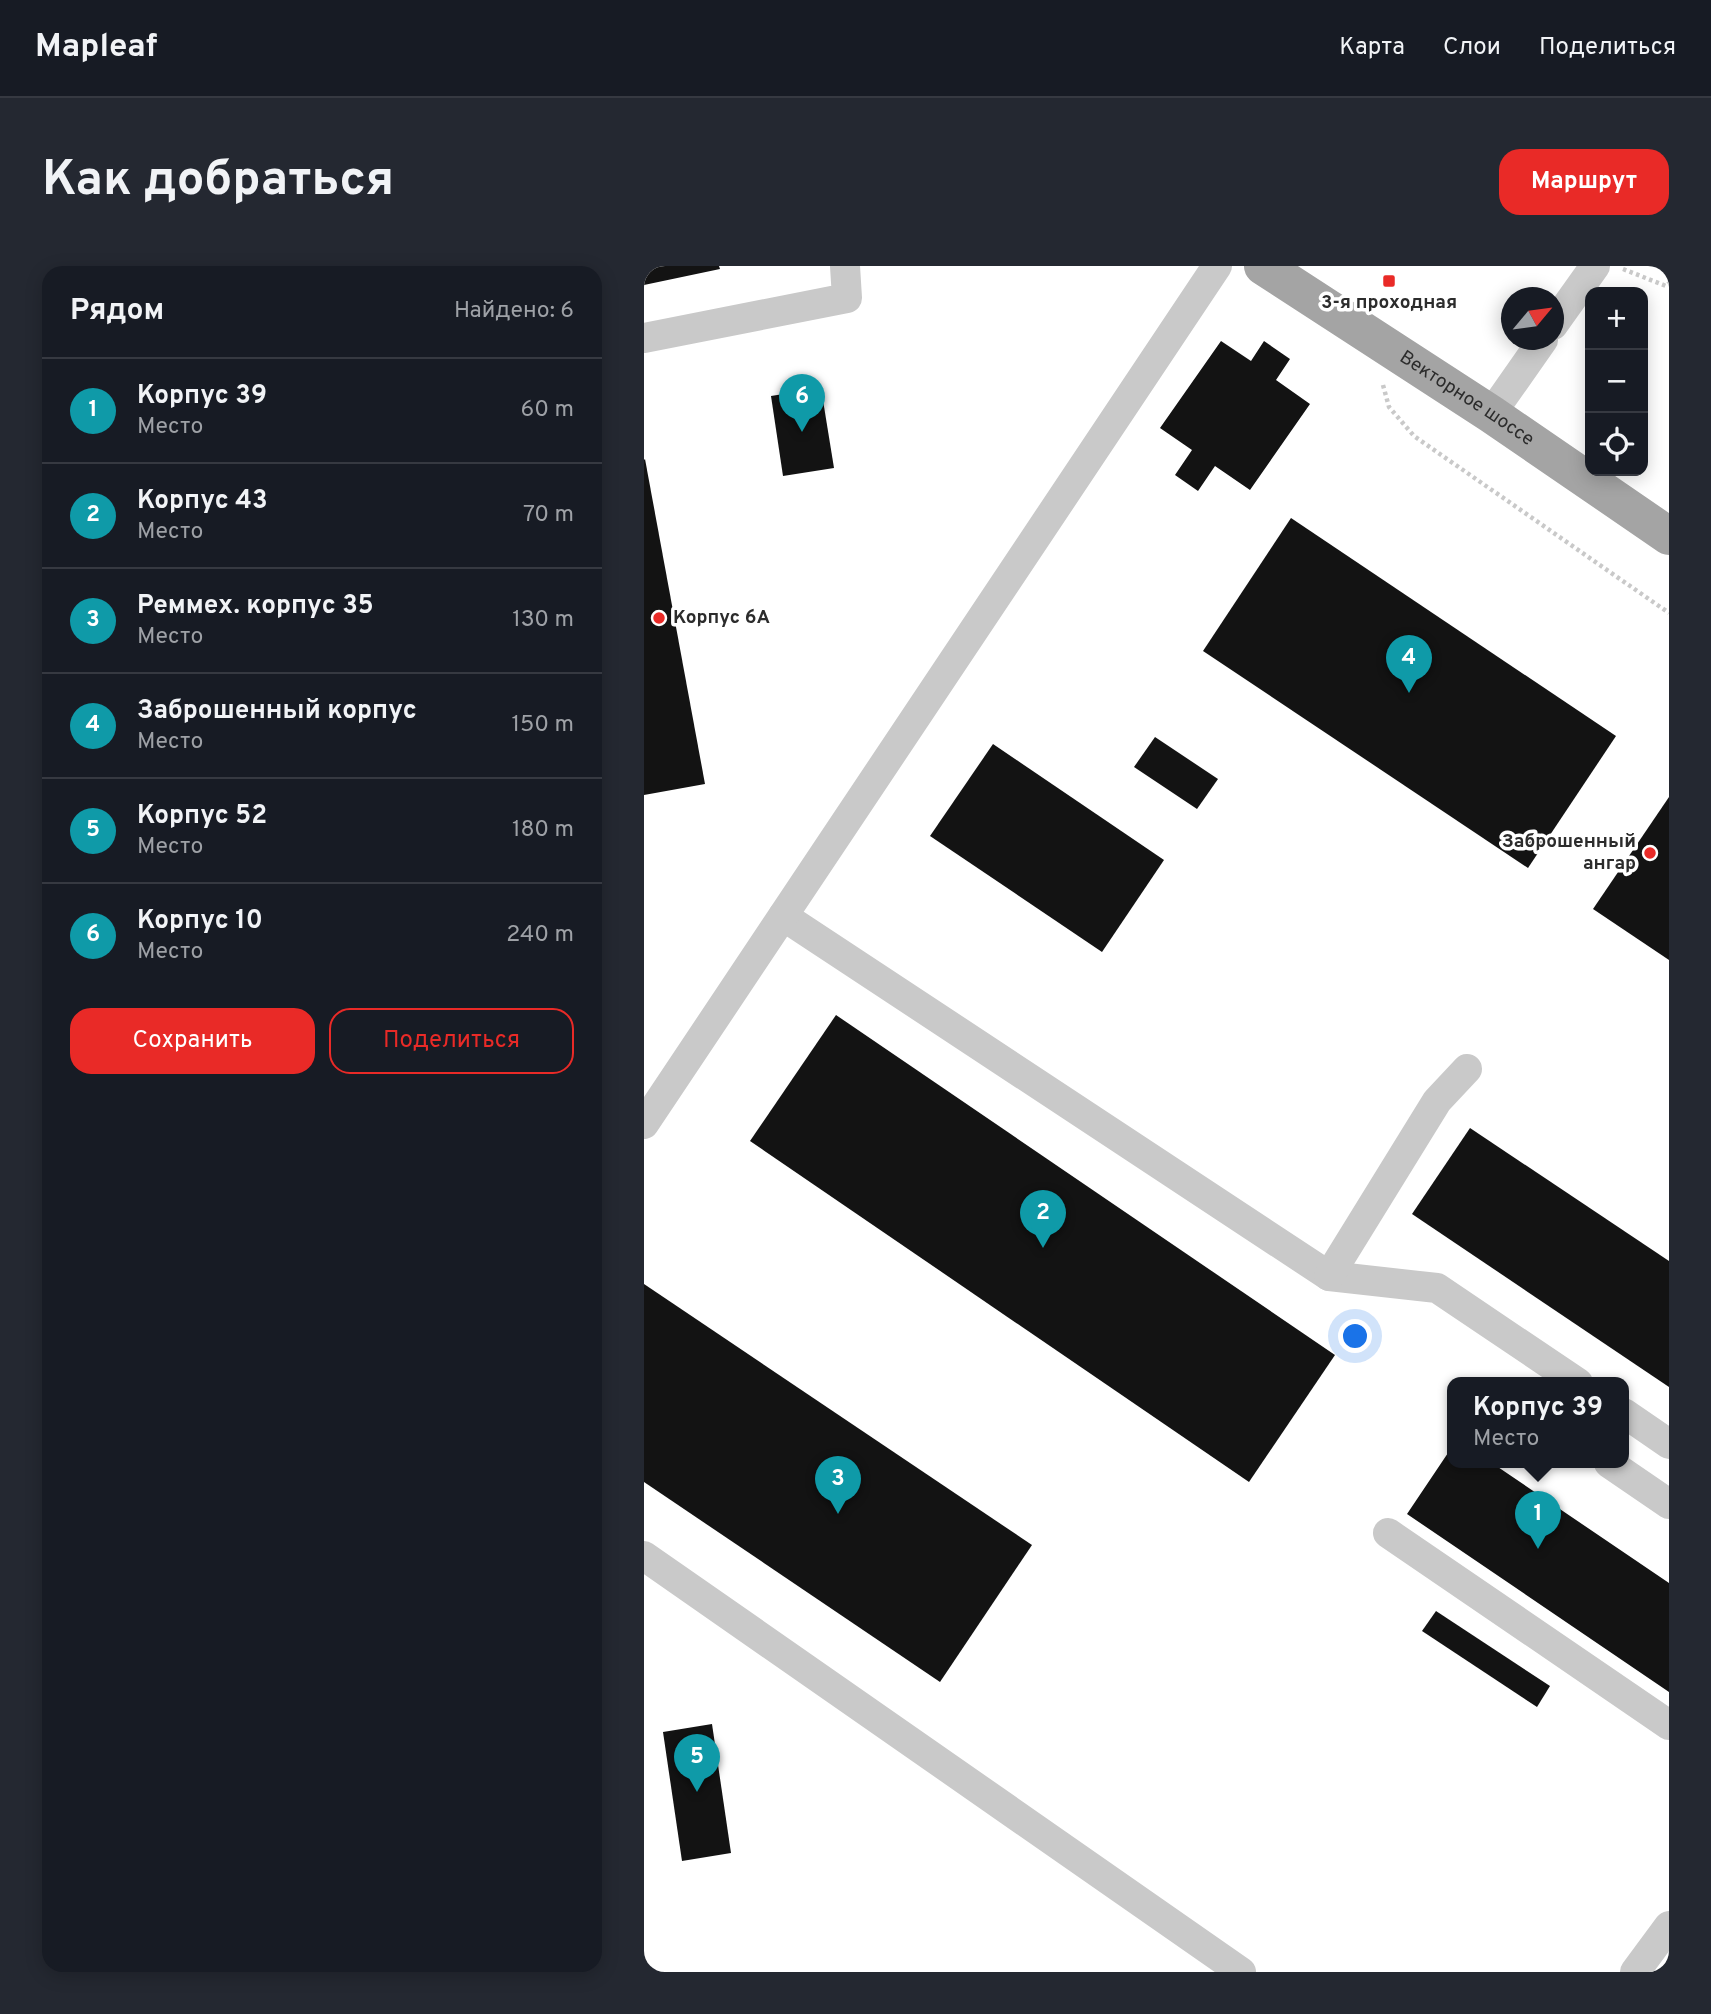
<!DOCTYPE html>
<html lang="ru">
<head>
<meta charset="utf-8">
<style>
  body { margin:0; font-family:Overpass,sans-serif; background:#242831; color:#f1f3f6 }
  .controls { position:absolute; right:21px; top:21px; display:grid; overflow:hidden; border-radius:14px; box-shadow:0 4px 18px #0003 }
  .controls button { width:63px; height:63px; display:grid; place-items:center; padding:0; border:0; border-bottom:2px solid #363941; background:#171b24; color:#f1f3f6; font:35px sans-serif }
  .compass { position:absolute; left:857px; top:21px; width:63px; height:63px; border-radius:50%; background:#171b24; box-shadow:0 4px 18px #0003; rotate:61deg }
  .you { position:absolute; left:712px; top:1071px; width:24px; height:24px; margin:-18px; border:5px solid #fff; border-radius:50%; background:#1a73e8; box-shadow:0 0 0 10px #1a73e833 }
  .badge { display:grid; place-items:center; width:46px; height:46px; border-radius:50%; background:#e92a27; color:#fff; font-size:23px; font-weight:700 }
  .pin { position:absolute; translate:-50% -58px; filter:drop-shadow(0 2px 4px #0008) }
  .pin::after { content:''; position:absolute; top:37px; width:24px; height:21px; background:inherit; clip-path:polygon(0 0,100% 0,50% 100%) }
  .popup { position:absolute; left:803px; top:1111px; width:182px; height:91px; box-sizing:border-box; display:grid; place-content:center; border-radius:14px; background:#171b24; filter:drop-shadow(0 2px 5px #0005); font-size:23px; white-space:nowrap; color:#9ea1a6 }
  .popup b { font-size:26px; color:#f1f3f6 }
  .popup::after { content:''; position:absolute; left:50%; top:100%; margin-left:-14px; border:14px solid transparent; border-top-color:#171b24 }
  .list { margin:0; padding:0; list-style:none }
  h2 { display:flex; justify-content:space-between; align-items:center; height:91px; margin:0; padding:0 28px; font-size:30px }
  h2 small { font-size:23px; font-weight:400; color:#9ea1a6 }
  .list li { display:grid; grid-template-columns:46px 1fr auto; gap:21px; align-items:center; box-sizing:border-box; height:105px; padding:0 28px; border-top:2px solid #363941 }
  .list b { display:block; font-size:26px; white-space:nowrap }
  .list p { margin:0; font-size:23px; white-space:nowrap; color:#9ea1a6 }
  .list em { font-size:23px; font-style:normal; color:#9ea1a6 }
  .actions { display:flex; gap:14px; padding:21px 28px }
  .actions a { flex:1; padding:16px 0; border:2px solid #e92a27; border-radius:21px; text-align:center; font-size:24px; color:#e92a27 }
  .actions .main { background:#e92a27; color:#fff }
  .icon { flex:none; width:38px; height:38px; fill:none; stroke:currentColor; stroke-width:2; stroke-linecap:round; stroke-linejoin:round }
  .map { position:relative; flex:none; width:1025px; height:1706px; overflow:hidden; border-radius:21px }
  header { display:flex; align-items:center; gap:42px; box-sizing:border-box; height:98px; padding:0 35px; background:#171b24; border-bottom:2px solid #363941 }
  header strong { font-size:33px }
  nav { display:flex; gap:38px; margin-inline-start:auto; font-size:24px }
  .intro { display:flex; align-items:center; justify-content:space-between; box-sizing:border-box; height:168px; padding:0 42px }
  h1 { margin:0; font-size:49px }
  .button { padding:18px 32px; border-radius:21px; background:#e92a27; color:#fff; font-size:24px; font-weight:700 }
  main { display:flex; gap:42px; padding:0 42px }
  aside { flex:1; background:#171b24; border-radius:21px; box-shadow:0 4px 18px #0003 }
  .map>svg:first-child { display:block }
  .building { fill:#131313 }
  .lines { fill:none; stroke-linecap:round; stroke-linejoin:round }
  .path { stroke:#c9c9c9; stroke-width:4.5; stroke-dasharray:3.5 3.5; stroke-linecap:butt }
  .minor { stroke:#c9c9c9; stroke-width:30 }
  .major { stroke:#a4a4a4; stroke-width:38 }
  .poi-dot { fill:#e92a27; stroke:#fff; stroke-width:2.5 }
  .labels { text-anchor:middle; dominant-baseline:central; stroke-width:7; stroke-linejoin:round; paint-order:stroke }
  .poi-label { font-size:19px; font-weight:bold; fill:#2c2c2c; stroke:#fff }
  .street-label { font-size:19px; fill:#2c2c2c; stroke:#fff }
</style>
</head>
<body>
<header>
<strong>Mapleaf</strong>
<nav><a>Карта</a><a>Слои</a><a>Поделиться</a></nav>
</header>
<div class="intro"><h1>Как добраться</h1><a class="button">Маршрут</a></div>
<main>
<aside>
<h2>Рядом<small>Найдено: 6</small></h2>
<ul class="list">
<li><span class="badge" style="background:#0f9aa8">1</span><div><b>Корпус 39</b><p>Место</p></div><em>60 m</em></li>
<li><span class="badge" style="background:#0f9aa8">2</span><div><b>Корпус 43</b><p>Место</p></div><em>70 m</em></li>
<li><span class="badge" style="background:#0f9aa8">3</span><div><b>Реммех. корпус 35</b><p>Место</p></div><em>130 m</em></li>
<li><span class="badge" style="background:#0f9aa8">4</span><div><b>Заброшенный корпус</b><p>Место</p></div><em>150 m</em></li>
<li><span class="badge" style="background:#0f9aa8">5</span><div><b>Корпус 52</b><p>Место</p></div><em>180 m</em></li>
<li><span class="badge" style="background:#0f9aa8">6</span><div><b>Корпус 10</b><p>Место</p></div><em>240 m</em></li>
</ul>
<div class="actions"><a class="main">Сохранить</a><a>Поделиться</a></div>
</aside>
<div class="map">
<svg width="1025" height="1706" viewBox="0 0 1025 1706">
  <rect width="100%" height="100%" fill="#fff"/>
  <g class="building">
    <polygon points="0,0 75,0 76,3 0,19"/>
    <polygon points="577,75 607,95 620,75 646,93 632,114 666,138 606,224 571,200 554,225 531,209 548,184 516,162"/>
    <polygon points="177,122 190,202 139,210 127,130"/>
    <polygon points="1,193 61,518 0,529 0,194"/>
    <polygon points="647,252 972,470 884,602 559,385"/>
    <polygon points="511,471 574,513 553,543 490,501"/>
    <polygon points="349,478 520,594 458,686 286,570"/>
    <polygon points="1025,531 1025,694 949,643"/>
    <polygon points="192,749 691,1089 605,1216 106,875"/>
    <polygon points="826,862 1025,995 1025,1121 768,948"/>
    <polygon points="0,1018 388,1279 296,1416 0,1216"/>
    <polygon points="808,1181 808,1197 848,1197 1025,1317 1025,1426 763,1248"/>
    <polygon points="792,1345 906,1420 893,1441 778,1365"/>
    <polygon points="68,1458 87,1587 38,1595 19,1466"/>
  </g>
  <g class="lines">
    <g class="path">
      <polyline points="979,3 1022,20 1025,17"/>
      <polyline points="739,119 745,141 770,170 1025,347"/>
    </g>
    <g class="minor">
      <polyline points="909,59 951,0"/>
      <polyline points="0,72 203,32 201,0"/>
      <polyline points="847,148 899,74"/>
      <polyline points="139,650 685,1010 793,1022 934,1117"/>
      <polyline points="0,858 573,0"/>
      <polyline points="685,1010 793,835 823,803"/>
      <polyline points="980,1147 1025,1178"/>
      <polyline points="965,1197 1025,1238"/>
      <polyline points="744,1267 1025,1459"/>
      <polyline points="0,1290 597,1706"/>
      <polyline points="991,1706 1025,1660"/>
    </g>
    <path class="major" id="s1" d="M619,0L847,148L1025,270"/>
  </g>
  <g class="poi-dot">
    <rect x="738" y="8" width="14" height="14" rx="3.5"/>
    <circle cx="15" cy="352" r="7"/>
    <circle cx="1006" cy="587" r="7"/>
  </g>
  <g class="labels">
    <g class="poi-label">
      <text x="745" y="37">3-я проходная</text>
      <text x="29" y="352" text-anchor="start">Корпус 6А</text>
      <text x="992" y="576" text-anchor="end">Заброшенный<tspan x="992" dy="22">ангар</tspan></text>
    </g>
    <g class="street-label">
      <text stroke="none"><textPath href="#s1" startOffset="243">Векторное шоссе</textPath></text>
    </g>
  </g>
</svg>
<div class="controls">
<button>+</button>
<button>−</button>
<button><svg class="icon" aria-label="locate" viewBox="0 0 24 24"><circle cx="12" cy="12" r="6"/><path d="M12 2v4M12 18v4M2 12h4M18 12h4"/></svg></button>
</div>
<svg class="compass" viewBox="-18 -18 36 36"><path d="M0-13l5 13h-10z" fill="#e53935"/><path d="M0 13l5-13h-10z" fill="#9ea1a6"/></svg>
<div class="you"></div>
<div class="pin badge" style="left:894px;top:1283px;background:#0f9aa8">1</div>
<div class="popup"><b>Корпус 39</b>Место</div>
<div class="pin badge" style="left:399px;top:982px;background:#0f9aa8">2</div>
<div class="pin badge" style="left:194px;top:1248px;background:#0f9aa8">3</div>
<div class="pin badge" style="left:765px;top:427px;background:#0f9aa8">4</div>
<div class="pin badge" style="left:53px;top:1526px;background:#0f9aa8">5</div>
<div class="pin badge" style="left:158px;top:166px;background:#0f9aa8">6</div>
</div>
</main>
</body>
</html>
